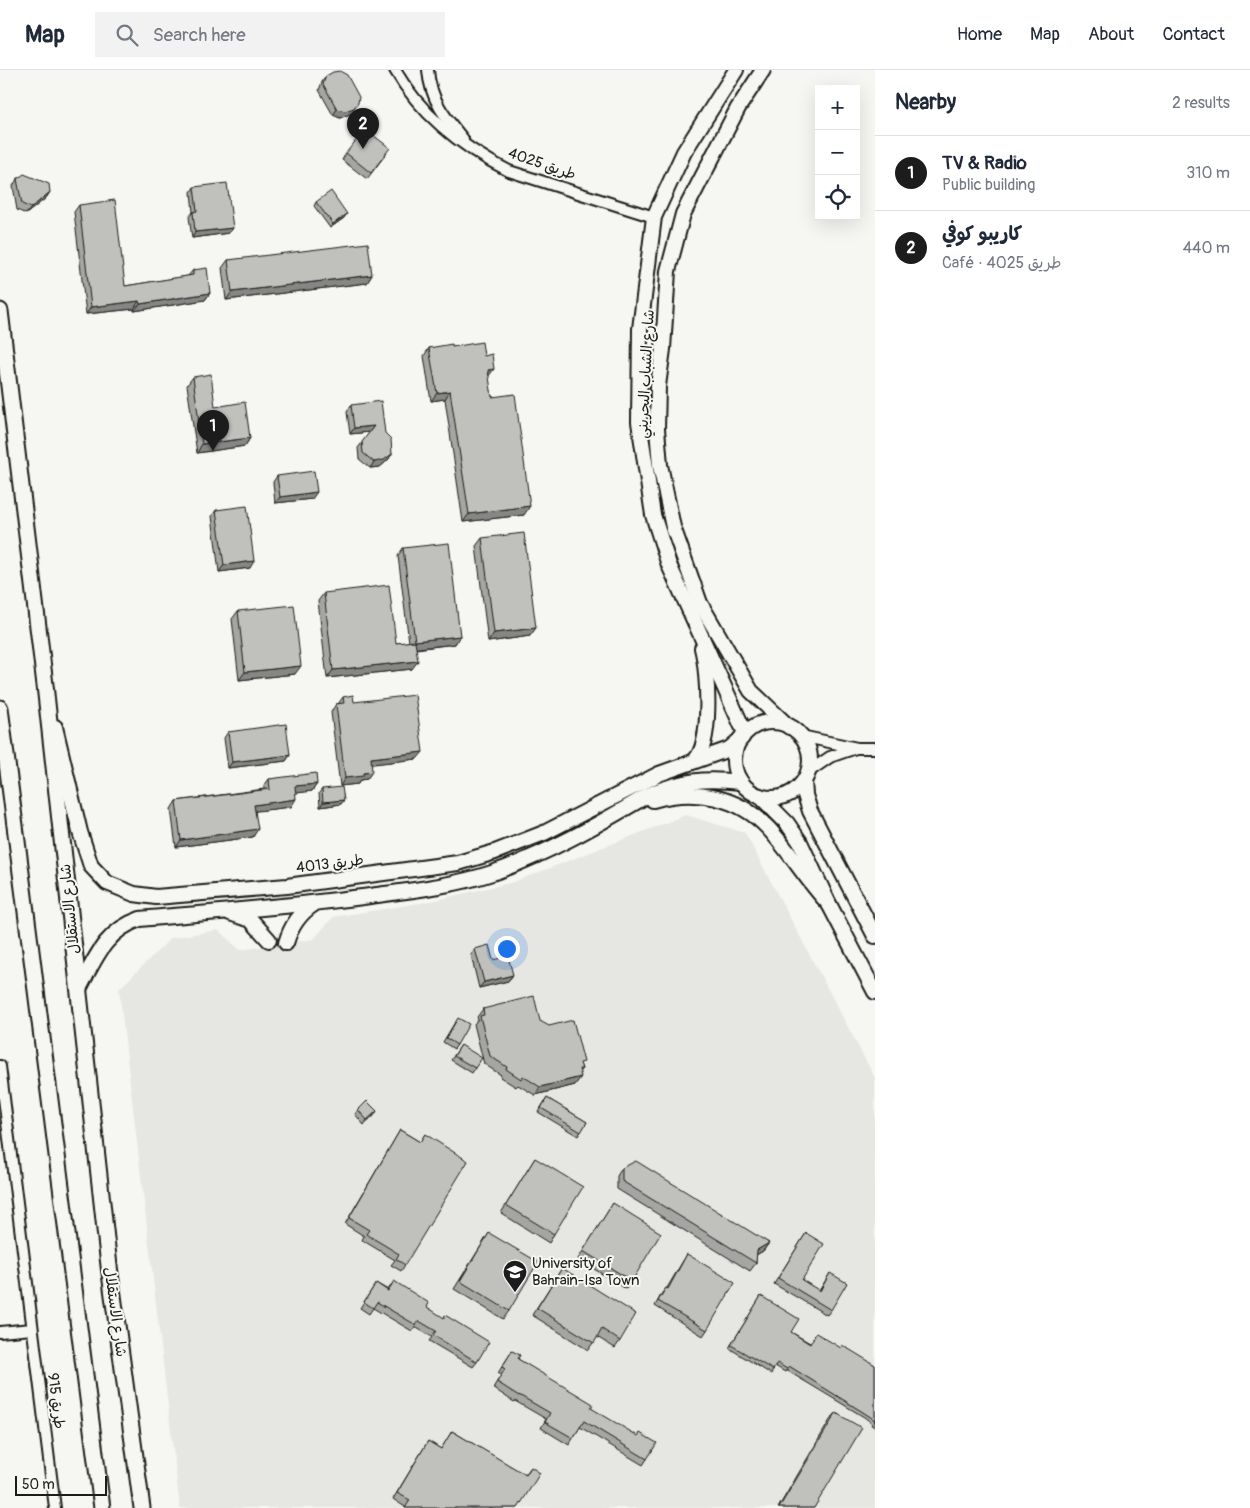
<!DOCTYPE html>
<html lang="en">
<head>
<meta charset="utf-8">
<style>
  body { margin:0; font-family:Pangolin,"Playpen Sans Arabic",sans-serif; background:#f2f2f3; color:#1f2937 }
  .controls { position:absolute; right:15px; top:15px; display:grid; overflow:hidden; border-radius:0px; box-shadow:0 5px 20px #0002 }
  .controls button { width:45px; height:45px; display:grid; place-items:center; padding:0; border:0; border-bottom:1px solid #e0e1e3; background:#fff; color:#1f2937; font:25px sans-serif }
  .scale { position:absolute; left:15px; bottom:12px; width:92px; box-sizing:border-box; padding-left:5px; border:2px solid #1c1c1c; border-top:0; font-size:14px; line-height:18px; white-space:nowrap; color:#1c1c1c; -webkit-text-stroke:4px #f6f6f2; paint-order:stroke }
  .you { position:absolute; left:506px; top:878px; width:18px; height:18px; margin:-12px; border:4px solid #fff; border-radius:50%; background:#1a73e8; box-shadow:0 0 0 8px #1a73e833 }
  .badge { display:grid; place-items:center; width:32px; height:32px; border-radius:50%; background:#1c1c1c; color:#fff; font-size:16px; font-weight:700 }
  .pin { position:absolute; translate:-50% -41px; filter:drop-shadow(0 1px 2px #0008) }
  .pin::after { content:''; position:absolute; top:26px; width:18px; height:15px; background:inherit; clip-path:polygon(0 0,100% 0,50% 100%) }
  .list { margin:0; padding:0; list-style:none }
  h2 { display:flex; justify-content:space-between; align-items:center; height:65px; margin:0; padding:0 20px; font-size:21px }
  h2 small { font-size:16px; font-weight:400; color:#747a83 }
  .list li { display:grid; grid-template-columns:32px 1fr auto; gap:15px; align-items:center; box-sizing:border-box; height:75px; padding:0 20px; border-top:1px solid #e0e1e3 }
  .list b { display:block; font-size:19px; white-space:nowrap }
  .list p { margin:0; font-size:16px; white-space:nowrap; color:#747a83 }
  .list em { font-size:16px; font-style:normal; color:#747a83 }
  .icon { flex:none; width:28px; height:28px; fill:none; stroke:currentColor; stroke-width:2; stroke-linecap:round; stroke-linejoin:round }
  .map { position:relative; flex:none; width:875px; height:1438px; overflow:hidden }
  header { display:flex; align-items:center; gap:30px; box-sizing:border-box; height:70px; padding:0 25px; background:#fff; border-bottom:1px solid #e0e1e3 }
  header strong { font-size:24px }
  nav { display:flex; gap:28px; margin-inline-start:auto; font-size:18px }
  .search { width:350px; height:45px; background:#f2f2f3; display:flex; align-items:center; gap:12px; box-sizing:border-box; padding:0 18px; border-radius:0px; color:#747a83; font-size:19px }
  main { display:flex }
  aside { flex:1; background:#fff }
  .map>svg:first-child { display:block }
  .built { fill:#e6e6e2 }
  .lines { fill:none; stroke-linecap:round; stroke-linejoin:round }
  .street-casing { stroke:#1c1c1c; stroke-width:14 }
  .secondary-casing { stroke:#1c1c1c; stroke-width:18 }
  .primary-casing { stroke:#1c1c1c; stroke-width:19 }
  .street { stroke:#f6f6f2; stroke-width:10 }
  .secondary { stroke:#f6f6f2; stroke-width:14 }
  .primary { stroke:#f6f6f2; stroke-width:15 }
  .wall { fill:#a5a5a3; stroke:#1c1c1c }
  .shaded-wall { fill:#868684; stroke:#1c1c1c }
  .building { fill:#c0c0bd; stroke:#1c1c1c }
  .labels { text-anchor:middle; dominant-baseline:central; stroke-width:4; stroke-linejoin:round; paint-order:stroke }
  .street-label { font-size:15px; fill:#1c1c1c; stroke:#f6f6f2 }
  .poi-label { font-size:15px; fill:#1c1c1c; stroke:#f6f6f2; text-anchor:start }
</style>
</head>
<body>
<header>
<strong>Map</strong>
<div class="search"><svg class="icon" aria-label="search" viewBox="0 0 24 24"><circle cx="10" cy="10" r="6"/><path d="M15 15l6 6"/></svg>Search here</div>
<nav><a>Home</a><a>Map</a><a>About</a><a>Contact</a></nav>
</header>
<main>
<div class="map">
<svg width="875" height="1438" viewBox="0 0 875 1438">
  <rect width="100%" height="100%" fill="#f6f6f2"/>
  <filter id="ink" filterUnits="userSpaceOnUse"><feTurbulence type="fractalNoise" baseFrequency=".02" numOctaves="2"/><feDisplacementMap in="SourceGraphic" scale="10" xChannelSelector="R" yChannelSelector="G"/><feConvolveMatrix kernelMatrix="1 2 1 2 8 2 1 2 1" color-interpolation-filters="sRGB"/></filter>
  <g filter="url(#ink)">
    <polygon class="built" points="686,745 745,763 875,1008 875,1438 180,1438 119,919 171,868 218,860 240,880 314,869 333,847 427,832 514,812"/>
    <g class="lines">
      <defs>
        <g id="street">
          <path d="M395,0C421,45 463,78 509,101L654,147"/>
          <path d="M428,0C430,29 445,47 463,69"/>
          <polyline points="801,666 857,678 875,678"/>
          <polyline points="808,702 830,687 856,678"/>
          <polyline points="0,996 55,1438"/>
          <polyline points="0,1262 32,1259"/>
        </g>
        <g id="secondary">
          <polyline points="736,0 684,82 654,147 640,259 639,352 653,445 669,495 745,663"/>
          <polyline points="763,0 738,38 683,144 668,201 663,279 658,316 657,359 660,395 673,457 700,533 751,621 789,657"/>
          <circle cx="772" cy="690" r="38"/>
          <polyline points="55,657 80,762 91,796 107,813 134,824 156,827 287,816 458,793 495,782 544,763 659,704 729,679 742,668"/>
          <path d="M694,691C713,675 708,601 702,578"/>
          <polyline points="804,711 805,725 810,741 875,866"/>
          <polyline points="760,726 787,753 800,772 829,834 875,922"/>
          <path d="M653,730C694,718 739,726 769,759C791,783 807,811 829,834"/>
          <polyline points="230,843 251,850 269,870"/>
          <path d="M286,873C291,856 300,843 314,834"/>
          <path d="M79,919C95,889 105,861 140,849C219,842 298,836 377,825C415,820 456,815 492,803C547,784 599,754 648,725C681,710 705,708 741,712"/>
        </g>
        <g id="primary">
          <polyline points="0,241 45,615 109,1196 142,1438"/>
          <polyline points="0,638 102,1438"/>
        </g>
      </defs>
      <use href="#street" class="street-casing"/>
      <use href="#secondary" class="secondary-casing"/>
      <use href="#primary" class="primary-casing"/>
      <use href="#street" class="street"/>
      <use href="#secondary" class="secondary"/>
      <use href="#primary" class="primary"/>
    </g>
    <g class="wall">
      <polygon points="326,6 350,44 340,48 333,45 319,20 322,12"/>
      <polygon points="346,83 386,84 367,109 342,90"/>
      <polygon points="17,109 50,122 46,128 26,144 17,140 13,116"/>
      <polygon points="194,117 233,158 229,163 192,168 189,147 193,142 191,122"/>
      <polygon points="316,132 344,148 330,158 314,136"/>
      <polygon points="79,135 125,216 188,206 193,200 210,223 205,230 134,241 134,239 86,244 74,142"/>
      <polygon points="228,190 372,205 367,213 226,230 222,198"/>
      <polygon points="452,277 484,286 492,327 524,445 463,452 445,329 431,331 424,286 429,278"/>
      <polygon points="193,307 215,337 250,368 245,376 197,383 187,315"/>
      <polygon points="351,335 385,363 392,384 388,390 380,397 370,398 359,389 358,378 370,362 350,364 347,342"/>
      <polygon points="277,406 312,429 275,433 273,412"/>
      <polygon points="216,440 250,498 219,502 212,446"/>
      <polygon points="482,468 530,566 488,572 476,476"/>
      <polygon points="403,478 460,566 455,574 416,579 412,599 327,608 318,531 324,523 396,573 409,572 398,486"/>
      <polygon points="238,541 295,604 239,610 232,549"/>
      <polygon points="343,627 354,632 417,689 371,694 367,709 360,710 358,714 340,716 331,642 336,634 338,634"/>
      <polygon points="228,662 290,685 286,691 228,698 224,668"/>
      <polygon points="269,709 317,714 312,721 295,723 291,737 255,741 253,767 176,777 171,739 176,731 264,719 264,716"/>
      <polygon points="322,719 344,730 341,734 320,737 319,723"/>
      <polygon points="475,879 513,905 508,911 479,918 471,885"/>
      <polygon points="483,939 540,951 581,996 582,999 579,1002 575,1015 535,1025 518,1015 516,1017 500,1007 501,1005 484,994 474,954 478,949 477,947"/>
      <polygon points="455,952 457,975 454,979 443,972"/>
      <polygon points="461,975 475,998 472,1003 451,990"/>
      <polygon points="547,1028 587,1052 578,1066 538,1042"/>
      <polygon points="358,1040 374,1046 364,1055 355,1044"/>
      <polygon points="400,1060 420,1072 425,1064 405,1195 401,1201 391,1195 395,1190 362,1170 364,1166 345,1154"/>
      <polygon points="535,1088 554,1164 549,1173 501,1143"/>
      <polygon points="622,1098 769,1173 763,1181 756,1185 756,1193 750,1201 617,1119 617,1106"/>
      <polygon points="613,1133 632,1211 626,1219 578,1189"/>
      <polygon points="489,1163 509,1241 503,1249 454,1219"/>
      <polygon points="806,1163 802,1210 819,1221 830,1203 831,1240 827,1245 774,1214"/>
      <polygon points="687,1184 707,1260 703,1266 655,1236 662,1223 666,1218 667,1218"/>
      <polygon points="562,1198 620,1271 615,1278 597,1267 588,1280 532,1245"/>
      <polygon points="394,1211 427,1237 477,1292 473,1297 429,1271 432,1267 415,1257 412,1261 373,1238 369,1244 360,1238 376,1213 388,1220"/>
      <polygon points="761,1226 791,1262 810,1273 841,1278 875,1295 875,1357 871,1355 872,1353 864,1347 786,1300 785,1302 775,1296 771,1304 729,1278"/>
      <polygon points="512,1281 518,1289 591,1338 647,1389 643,1395 580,1357 569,1375 541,1358 546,1349 515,1331 514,1332 493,1318 501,1305 498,1303"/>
      <polygon points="836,1343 814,1438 778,1438 830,1350"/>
      <polygon points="452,1361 525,1405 531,1397 518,1438 405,1438 405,1437 393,1429 428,1371 441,1379"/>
    </g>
    <g class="shaded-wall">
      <polygon points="358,33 350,44 340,48 333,45 337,39"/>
      <polygon points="50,122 46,128 26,144 31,138"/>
      <polygon points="347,144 344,148 330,158 333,154"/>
      <polygon points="233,158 229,163 192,168 195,162"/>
      <polygon points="372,205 367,213 226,230 232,222"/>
      <polygon points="210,223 205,230 134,241 140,234"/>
      <polygon points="139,231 134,239 86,244 91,237"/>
      <polygon points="494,299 488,307 488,300"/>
      <polygon points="450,321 445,329 431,331 437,323"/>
      <polygon points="374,356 370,362 350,364 354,358"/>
      <polygon points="250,368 245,376 197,383 202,374"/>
      <polygon points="392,384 388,390 380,397 370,398 374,392"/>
      <polygon points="317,422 312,429 275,433 280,427"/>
      <polygon points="530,436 524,445 463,452 469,444"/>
      <polygon points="254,491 250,498 219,502 224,495"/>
      <polygon points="536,558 530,566 488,572 494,563"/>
      <polygon points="460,566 455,574 410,579 415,571"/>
      <polygon points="418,591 412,599 327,608 333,600"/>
      <polygon points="301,596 295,604 239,610 245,602"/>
      <polygon points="423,682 417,689 365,695 371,688"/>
      <polygon points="290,685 286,691 228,698 232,692"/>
      <polygon points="372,702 367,709 360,710 358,714 340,716 345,708 363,703"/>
      <polygon points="317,714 312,721 290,724 295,716"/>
      <polygon points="296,729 291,737 249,742 254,735"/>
      <polygon points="344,730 341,734 320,737 323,732"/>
      <polygon points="258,759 253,767 176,777 181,770"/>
      <polygon points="513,905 508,911 479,918 484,912"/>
      <polygon points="581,1007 575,1015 535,1025 540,1017"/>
      <polygon points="377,1041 374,1046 364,1055 367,1050"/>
      <polygon points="769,1173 763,1181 751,1188 757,1180"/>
    </g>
    <g class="building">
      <polygon points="340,1 347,5 359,27 358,33 354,38 345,41 337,39 323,14 326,6 333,2"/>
      <polygon points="365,59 390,78 371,103 346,83"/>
      <polygon points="24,104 49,114 50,122 31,138 22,134 17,109"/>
      <polygon points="227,113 233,158 195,162 193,142 197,141 194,117"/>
      <polygon points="331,121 347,144 333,154 316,132"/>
      <polygon points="115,130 125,216 193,205 193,200 207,198 210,223 140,234 139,231 91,237 79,135"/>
      <polygon points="368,173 372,205 232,222 228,190"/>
      <polygon points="482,272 484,286 492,284 494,299 488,300 492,327 515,324 530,436 469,444 450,321 437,323 429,278 452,274 452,277"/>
      <polygon points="211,304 215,337 245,332 250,368 202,374 193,307"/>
      <polygon points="381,331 385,363 391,369 392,384 384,390 374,392 363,383 362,372 374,356 354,358 351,335"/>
      <polygon points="314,401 317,422 280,427 277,406"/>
      <polygon points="247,436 254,491 224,495 216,440"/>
      <polygon points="524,463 536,558 494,563 482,468"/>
      <polygon points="449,473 460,566 415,571 403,478"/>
      <polygon points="389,515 396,573 415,571 418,591 333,600 324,523"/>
      <polygon points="294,535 301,596 245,602 238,541"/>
      <polygon points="353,625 354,632 415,625 423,682 371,688 372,702 363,703 363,706 345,708 336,634 344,633 343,627"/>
      <polygon points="286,654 290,685 232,692 228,662"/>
      <polygon points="316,703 317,714 295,716 296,729 254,735 258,759 181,770 176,731 270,719 269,709"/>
      <polygon points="342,717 344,730 323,732 322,719"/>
      <polygon points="489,875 493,890 508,886 513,905 484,912 475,879"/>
      <polygon points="534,926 540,951 549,956 573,950 584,992 580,993 582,999 579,999 581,1007 540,1017 523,1006 521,1009 506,999 507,997 490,986 480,946 484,945 483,939"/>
      <polygon points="458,948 469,954 457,975 446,968"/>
      <polygon points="461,975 482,988 475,998 454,986"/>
      <polygon points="547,1028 587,1052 581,1062 541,1038"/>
      <polygon points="367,1031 377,1041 367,1050 358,1040"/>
      <polygon points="400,1060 420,1072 425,1064 468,1091 405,1195 396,1189 399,1184 366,1164 369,1160 349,1148"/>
      <polygon points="535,1088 583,1117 554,1164 506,1135"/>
      <polygon points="636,1091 769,1173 757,1180 756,1193 622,1111 622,1098"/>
      <polygon points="613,1133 661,1163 632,1211 583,1181"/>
      <polygon points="489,1163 538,1192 509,1241 460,1211"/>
      <polygon points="806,1163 824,1174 802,1210 820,1221 830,1203 847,1213 831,1240 778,1208"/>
      <polygon points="687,1184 735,1213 707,1260 658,1231 666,1218 668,1219"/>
      <polygon points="562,1198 636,1244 620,1271 602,1259 594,1273 537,1238"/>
      <polygon points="394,1211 429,1233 427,1237 444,1248 445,1245 489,1272 477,1292 433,1265 436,1261 419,1251 416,1255 377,1232 373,1238 364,1232 376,1213 388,1221"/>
      <polygon points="761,1226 799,1249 791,1262 810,1274 816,1263 841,1278 842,1275 875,1295 875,1352 874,1351 875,1350 866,1344 789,1296 787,1299 777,1293 773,1300 731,1275"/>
      <polygon points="512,1281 520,1285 518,1289 593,1334 591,1338 638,1366 640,1363 657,1373 647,1389 584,1351 573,1368 545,1352 550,1343 519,1325 519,1326 497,1312 505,1299 502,1297"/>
      <polygon points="836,1343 862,1358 814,1438 779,1438"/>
      <polygon points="452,1361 526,1405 531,1397 540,1403 518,1438 405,1438 410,1430 397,1423 428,1371 441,1379"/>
    </g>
  </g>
  <defs>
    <symbol id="school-pin" viewBox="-11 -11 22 30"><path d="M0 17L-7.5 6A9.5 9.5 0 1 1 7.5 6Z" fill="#1c1c1c" stroke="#f6f6f2"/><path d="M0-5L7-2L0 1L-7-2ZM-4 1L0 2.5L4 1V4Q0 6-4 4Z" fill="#fff"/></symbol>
  </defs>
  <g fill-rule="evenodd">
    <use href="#school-pin" x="501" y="1188" width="28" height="38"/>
  </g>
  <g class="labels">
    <g class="street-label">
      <text transform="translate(542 94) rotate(19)">طريق 4025</text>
      <text transform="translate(646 304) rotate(-87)">شارع الشباب البحريني</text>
      <text transform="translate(330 794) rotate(-7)">طريق 4013</text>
      <text transform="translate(70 839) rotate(-96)">شارع الاستقلال</text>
      <text transform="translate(115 1242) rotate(82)">شارع الاستقلال</text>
      <text transform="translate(56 1331) rotate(83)">طريق 915</text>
    </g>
    <g class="poi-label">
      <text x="532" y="1193">University of<tspan x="532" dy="17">Bahrain-Isa Town</tspan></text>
    </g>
  </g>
</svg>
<div class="controls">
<button>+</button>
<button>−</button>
<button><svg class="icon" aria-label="locate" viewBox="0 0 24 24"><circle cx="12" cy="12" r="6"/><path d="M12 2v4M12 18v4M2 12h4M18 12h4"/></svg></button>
</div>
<div class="scale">50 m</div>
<div class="you"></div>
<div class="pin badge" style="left:213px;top:381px">1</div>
<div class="pin badge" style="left:363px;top:79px">2</div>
</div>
<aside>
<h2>Nearby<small>2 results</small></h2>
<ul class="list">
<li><span class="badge">1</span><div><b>TV &amp; Radio</b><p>Public building</p></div><em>310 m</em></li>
<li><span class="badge">2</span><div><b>كاريبو كوفي</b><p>Café · طريق 4025</p></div><em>440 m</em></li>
</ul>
</aside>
</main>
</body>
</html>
